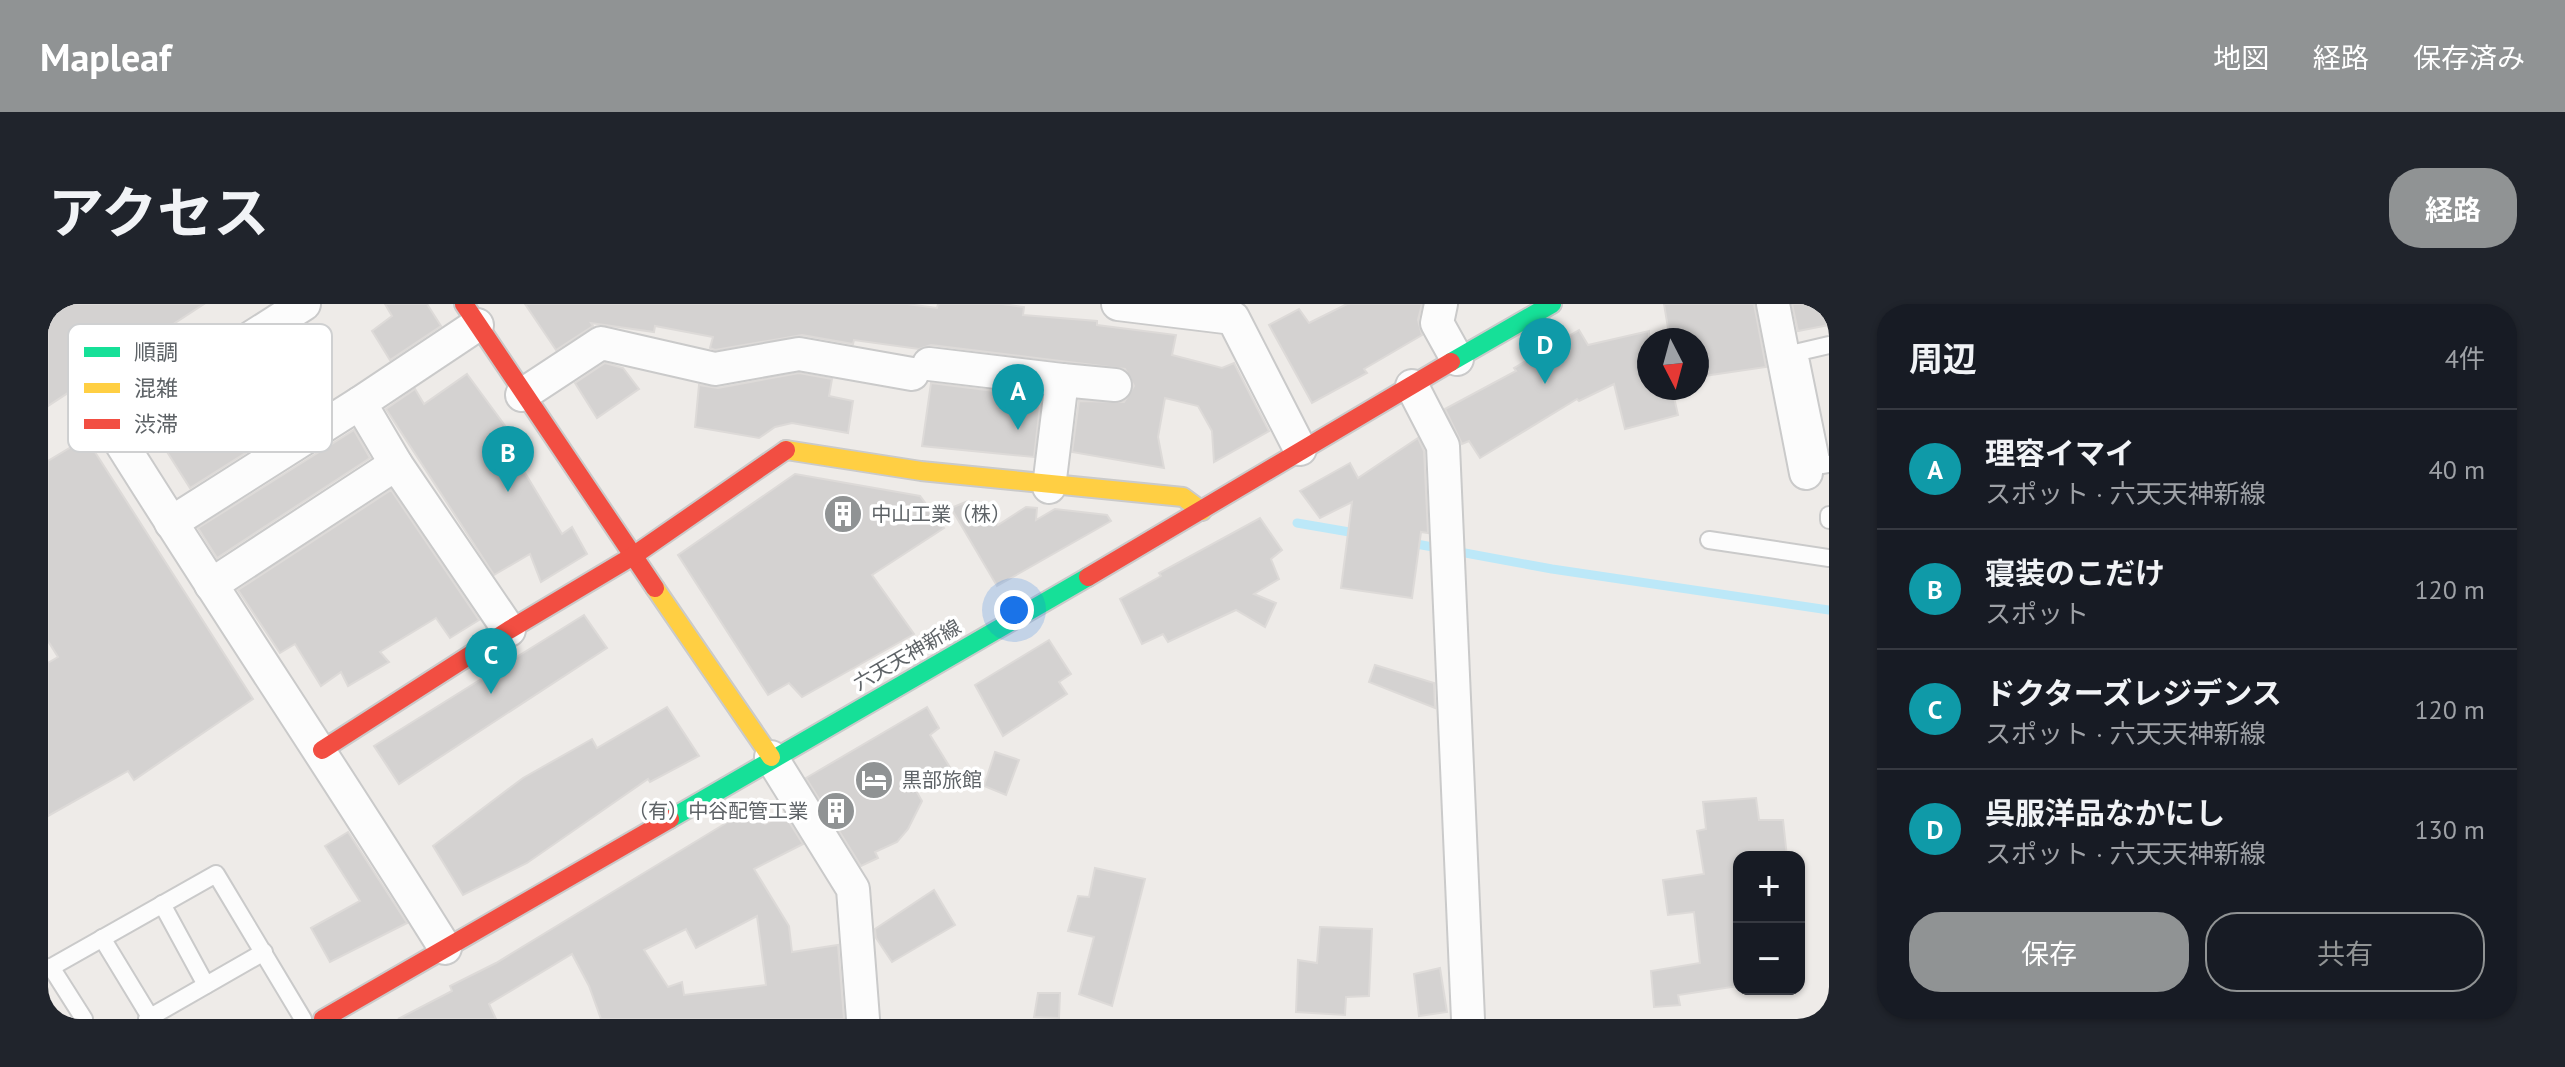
<!DOCTYPE html>
<html lang="ja">
<head>
<meta charset="utf-8">
<style>
  body { margin:0; font-family:"PT Sans","Noto Sans JP",sans-serif; background:#20242c; color:#f1f3f6 }
  .controls { position:absolute; right:24px; bottom:24px; display:grid; overflow:hidden; border-radius:16px; box-shadow:0 2px 6px #0004 }
  .controls button { width:72px; height:72px; display:grid; place-items:center; padding:0; border:0; border-bottom:2px solid #363941; background:#171b24; color:#f1f3f6; font:40px sans-serif }
  .compass { position:absolute; left:1589px; top:24px; width:72px; height:72px; border-radius:50%; background:#171b24; box-shadow:0 2px 6px #0004; rotate:174deg }
  .you { position:absolute; left:966px; top:306px; width:28px; height:28px; margin:-20px; border:6px solid #fff; border-radius:50%; background:#1a73e8; box-shadow:0 0 0 12px #1a73e833 }
  .badge { display:grid; place-items:center; width:52px; height:52px; border-radius:50%; background:#909394; color:#fff; font-size:26px; font-weight:700 }
  .pin { position:absolute; translate:-50% -66px; filter:drop-shadow(0 2px 4px #0008) }
  .pin::after { content:''; position:absolute; top:42px; width:28px; height:24px; background:inherit; clip-path:polygon(0 0,100% 0,50% 100%) }
  .list { margin:0; padding:0; list-style:none }
  h2 { display:flex; justify-content:space-between; align-items:center; height:104px; margin:0; padding:0 32px; font-size:34px }
  h2 small { font-size:26px; font-weight:400; color:#9ea1a6 }
  .list li { display:grid; grid-template-columns:52px 1fr auto; gap:24px; align-items:center; box-sizing:border-box; height:120px; padding:0 32px; border-top:2px solid #363941 }
  .list b { display:block; font-size:30px; white-space:nowrap }
  .list p { margin:0; font-size:26px; white-space:nowrap; color:#9ea1a6 }
  .list em { font-size:26px; font-style:normal; color:#9ea1a6 }
  .actions { display:flex; gap:16px; padding:24px 32px }
  .actions a { flex:1; padding:18px 0; border:2px solid #909394; border-radius:32px; text-align:center; font-size:28px; color:#909394 }
  .actions .main { background:#909394; color:#fff }
  .map { position:relative; flex:none; width:1781px; height:715px; overflow:hidden; border-radius:32px }
  header { display:flex; align-items:center; gap:48px; box-sizing:border-box; height:112px; padding:0 40px; background:#909394; color:#fff }
  header strong { font-size:38px }
  nav { display:flex; gap:44px; margin-inline-start:auto; font-size:28px }
  .intro { display:flex; align-items:center; justify-content:space-between; box-sizing:border-box; height:192px; padding:0 48px }
  h1 { margin:0; font-size:56px }
  .button { padding:20px 36px; border-radius:32px; background:#909394; color:#fff; font-size:28px; font-weight:700 }
  main { display:flex; gap:48px; padding:0 48px }
  aside { flex:1; background:#171b24; border-radius:32px; box-shadow:0 2px 6px #0004 }
  .map>svg:first-child { display:block }
  .lines { fill:none; stroke-linecap:round; stroke-linejoin:round }
  .stream { stroke:#bce8f8; stroke-width:9 }
  .building { fill:#d4d2d1; stroke:#dddad8; stroke-width:2; fill-rule:evenodd }
  .lane-casing { stroke:#cacaca; stroke-width:20 }
  .street-casing { stroke:#cacaca; stroke-width:36 }
  .fast-casing { stroke:#cacaca; stroke-width:22 }
  .slow-casing { stroke:#cacaca; stroke-width:22 }
  .jam-casing { stroke:#cacaca; stroke-width:22 }
  .lane { stroke:#fcfcfc; stroke-width:16 }
  .street { stroke:#fcfcfc; stroke-width:32 }
  .fast { stroke:#16e098; stroke-width:18 }
  .slow { stroke:#ffcf43; stroke-width:18 }
  .jam { stroke:#f24e42; stroke-width:18 }
  .labels { text-anchor:middle; dominant-baseline:central; stroke-width:7; stroke-linejoin:round; paint-order:stroke }
  .poi-label { font-size:20px; fill:#5e6367; stroke:#fff; text-anchor:start }
  .street-label { font-size:20px; fill:#5e6367; stroke:#fff }
  .key { fill:#fff; stroke:#cfd0d1; stroke-width:2 }
  .key-label { font-size:22px; fill:#5e6367 }
</style>
</head>
<body>
<header>
<strong>Mapleaf</strong>
<nav><a>地図</a><a>経路</a><a>保存済み</a></nav>
</header>
<div class="intro"><h1>アクセス</h1><a class="button">経路</a></div>
<main>
<div class="map">
<svg width="1781" height="715" viewBox="0 0 1781 715">
  <rect width="100%" height="100%" fill="#eeebe8"/>
  <g class="lines">
    <g class="stream">
      <polyline points="1249,219 1313,230"/>
      <polyline points="1363,239 1504,265 1781,306"/>
    </g>
  </g>
  <g class="building">
    <polygon points="0,0 156,0 0,102"/>
    <polygon points="337,0 379,0 393,22 342,56 324,27 344,12"/>
    <polygon points="477,0 859,0 889,4 890,0 954,0 976,3 975,11 1049,17 1049,21 1128,31 1124,51 1174,64 1186,59 1221,127 1166,158 1164,127 1150,102 1117,94 1110,133 1116,164 1024,148 1031,97 1076,98 1086,82 1077,65 883,41 871,45 806,36 805,40 754,31 667,46 662,44 665,33 607,22 606,28 543,19 545,22 508,46"/>
    <polygon points="1299,0 1374,0 1370,16 1374,31 1316,65 1319,69 1264,99 1221,21 1251,5 1261,19"/>
    <polygon points="1616,0 1706,0 1718,63 1649,73 1649,36 1622,36"/>
    <polygon points="1744,0 1781,0 1781,21 1750,27"/>
    <polygon points="1531,26 1540,41 1601,27 1601,84 1624,84 1630,111 1577,125 1566,80 1531,97 1529,95 1432,154 1421,137 1414,140 1397,105 1468,67 1466,64"/>
    <polygon points="557,59 575,64 591,85 549,114 527,79"/>
    <polygon points="751,69 784,75 781,92 805,97 800,129 744,119 727,123 711,134 647,123 651,81 670,84"/>
    <polygon points="419,70 461,127 454,131 514,230 524,223 539,250 493,278 482,250 446,271 338,105 367,85 376,100"/>
    <polygon points="883,79 993,93 986,153 874,142"/>
    <polygon points="211,84 237,124 142,184 102,121 136,99 152,125"/>
    <polygon points="306,126 322,154 169,254 150,224"/>
    <polygon points="38,134 205,395 86,476 80,467 0,512 0,359 10,353 0,337 0,157"/>
    <polygon points="1370,134 1376,147 1380,229 1373,228 1364,294 1293,284 1304,198 1272,214 1252,187 1302,159 1310,174"/>
    <polygon points="747,170 872,192 896,224 824,271 866,330 754,393 741,379 720,391 630,251"/>
    <polygon points="343,186 431,316 402,334 388,314 332,348 341,358 300,382 293,368 273,382 247,340 232,349 190,286"/>
    <polygon points="920,197 939,199 950,221 978,203 989,204 988,216 1007,205 1059,211 1063,217 949,282 903,204"/>
    <polygon points="1212,214 1234,246 1223,255 1231,275 1206,290 1228,299 1217,323 1188,306 1120,338 1115,330 1094,340 1072,295 1113,272 1111,269"/>
    <polygon points="536,311 559,344 351,480 326,442"/>
    <polygon points="1001,336 1023,370 1011,378 1019,390 955,432 927,381"/>
    <polygon points="1327,361 1386,379 1387,404 1321,378"/>
    <polygon points="619,403 651,452 602,478 600,475 479,559 415,591 385,542 475,474 544,435 549,444"/>
    <polygon points="879,403 891,424 882,431 903,465 867,485 874,497 860,525 849,538 827,548 830,554 813,562 758,474"/>
    <polygon points="947,448 971,456 958,491 936,482"/>
    <polygon points="1708,494 1711,516 1735,516 1739,553 1691,553 1691,682 1630,691 1632,701 1606,703 1603,667 1652,659 1646,608 1620,611 1615,576 1656,570 1649,527 1658,525 1655,498"/>
    <path d="M706,502L717,520L736,510L755,540L706,565L741,622L744,648L790,641L796,715H553L541,682L524,650L441,700L448,715H350L404,687L402,682L448,659ZM709,612L718,681L636,691L634,678L620,683L596,646L638,625L648,644Z"/>
    <polygon points="300,528 359,619 282,658 263,624 312,597 277,542"/>
    <polygon points="1047,564 1097,575 1064,702 1031,690 1046,633 1020,627 1030,592 1041,593"/>
    <polygon points="886,586 907,621 844,658 828,634 827,625"/>
    <polygon points="1272,623 1324,625 1321,692 1298,693 1297,711 1248,708 1250,656 1269,659"/>
    <polygon points="1392,664 1399,708 1371,712 1366,670"/>
    <polygon points="990,689 1012,689 1011,714 986,713"/>
  </g>
  <g class="lines">
    <defs>
      <g id="lane">
        <polyline points="1781,41 1751,48 1774,161 1781,160"/>
        <polyline points="1781,211 1781,216"/>
        <polyline points="1661,236 1781,254"/>
        <polyline points="114,600 158,681"/>
        <polyline points="54,634 102,713"/>
        <polyline points="3,663 36,715"/>
        <polyline points="0,665 168,570 255,715"/>
        <polyline points="99,715 216,648"/>
      </g>
      <g id="street">
        <path d="M256,0L63,123C172,298 288,469 397,644"/>
        <polyline points="1070,0 1185,14 1252,145"/>
        <polyline points="1393,0 1389,19 1409,55"/>
        <polyline points="1725,0 1758,169"/>
        <polyline points="881,60 1014,76"/>
        <polyline points="1364,82 1395,142 1420,715"/>
        <polyline points="474,91 553,39 667,65 751,50 864,70"/>
        <polyline points="348,160 312,99 429,21"/>
        <polyline points="1001,183 1014,76 1067,81"/>
        <polyline points="123,219 312,99"/>
        <polyline points="163,281 348,160 461,326"/>
        <polyline points="723,453 805,585 815,715"/>
      </g>
      <g id="fast">
        <polyline points="1403,58 1504,0"/>
        <polyline points="622,515 1040,273"/>
      </g>
      <g id="slow">
        <polyline points="738,146 873,167 1135,193 1154,207"/>
        <polyline points="607,284 723,453"/>
      </g>
      <g id="jam">
        <polyline points="416,0 607,284"/>
        <polyline points="1040,273 1403,58"/>
        <polyline points="274,446 461,326 585,252 738,146"/>
        <polyline points="275,715 622,515"/>
      </g>
    </defs>
    <use href="#lane" class="lane-casing"/>
    <use href="#street" class="street-casing"/>
    <use href="#fast" class="fast-casing"/>
    <use href="#slow" class="slow-casing"/>
    <use href="#jam" class="jam-casing"/>
    <use href="#lane" class="lane"/>
    <use href="#street" class="street"/>
    <use href="#fast" class="fast"/>
    <use href="#slow" class="slow"/>
    <use href="#jam" class="jam"/>
  </g>
  <defs>
    <symbol id="building-disc" viewBox="-11 -11 22 22"><circle r="9.5" fill="#909394" stroke="#fff"/><path d="M-4-6H4V6H1V3H-1V6H-4ZM-2.5-4.3h1.7v1.8h-1.7ZM.8-4.3h1.7v1.8H.8ZM-2.5-1h1.7V.8h-1.7ZM.8-1h1.7V.8H.8Z" fill="#fff"/></symbol>
    <symbol id="hotel-disc" viewBox="-11 -11 22 22"><circle r="9.5" fill="#909394" stroke="#fff"/><path d="M-6-4.5h1.5V1H6V5H4.5V3h-9V5H-6ZM-4 0a1.8 1.8 0 1 1 3.6 0ZM.5 0V-2.5h3Q6-2.5 6 0Z" fill="#fff"/></symbol>
  </defs>
  <g fill-rule="evenodd">
    <use href="#building-disc" x="773" y="188" width="44" height="44"/>
    <use href="#hotel-disc" x="804" y="454" width="44" height="44"/>
    <use href="#building-disc" x="766" y="485" width="44" height="44"/>
  </g>
  <g class="labels">
    <g class="poi-label">
      <text x="823" y="210">中山工業（株）</text>
      <text x="854" y="476">黒部旅館</text>
      <text x="760" y="507" text-anchor="end">（有）中谷配管工業</text>
    </g>
    <g class="street-label">
      <text transform="translate(859 351) rotate(-30)">六天天神新線</text>
    </g>
  </g>
  <rect x="20" y="20" width="264" height="128" rx="12" class="key"/>
  <rect x="36" y="43" width="36" height="10" fill="#16e098"/>
  <rect x="36" y="79" width="36" height="10" fill="#ffcf43"/>
  <rect x="36" y="115" width="36" height="10" fill="#f24e42"/>
  <g class="key-label">
    <text x="86" y="56">順調</text>
    <text x="86" y="92">混雑</text>
    <text x="86" y="128">渋滞</text>
  </g>
</svg>
<div class="controls">
<button>+</button>
<button>−</button>
</div>
<svg class="compass" viewBox="-18 -18 36 36"><path d="M0-13l5 13h-10z" fill="#e53935"/><path d="M0 13l5-13h-10z" fill="#9ea1a6"/></svg>
<div class="you"></div>
<div class="pin badge" style="left:970px;top:126px;background:#0f9aa8">A</div>
<div class="pin badge" style="left:460px;top:188px;background:#0f9aa8">B</div>
<div class="pin badge" style="left:443px;top:390px;background:#0f9aa8">C</div>
<div class="pin badge" style="left:1497px;top:80px;background:#0f9aa8">D</div>
</div>
<aside>
<h2>周辺<small>4件</small></h2>
<ul class="list">
<li><span class="badge" style="background:#0f9aa8">A</span><div><b>理容イマイ</b><p>スポット · 六天天神新線</p></div><em>40 m</em></li>
<li><span class="badge" style="background:#0f9aa8">B</span><div><b>寝装のこだけ</b><p>スポット</p></div><em>120 m</em></li>
<li><span class="badge" style="background:#0f9aa8">C</span><div><b>ドクターズレジデンス</b><p>スポット · 六天天神新線</p></div><em>120 m</em></li>
<li><span class="badge" style="background:#0f9aa8">D</span><div><b>呉服洋品なかにし</b><p>スポット · 六天天神新線</p></div><em>130 m</em></li>
</ul>
<div class="actions"><a class="main">保存</a><a>共有</a></div>
</aside>
</main>
</body>
</html>
